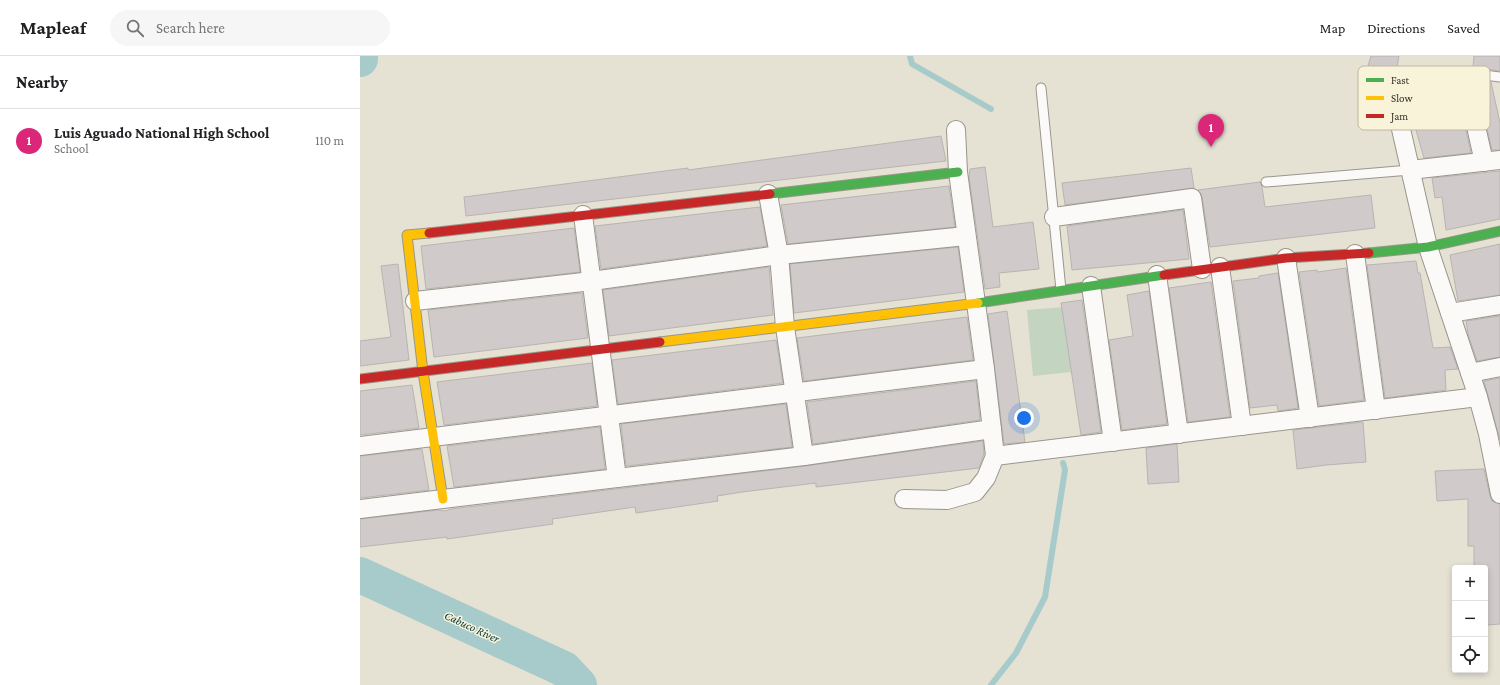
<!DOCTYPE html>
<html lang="en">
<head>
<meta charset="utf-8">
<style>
  body { margin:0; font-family:"Crimson Pro",serif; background:#f6f6f6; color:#202124 }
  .controls { position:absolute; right:12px; bottom:12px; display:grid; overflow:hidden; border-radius:4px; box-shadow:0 2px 6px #0003 }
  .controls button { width:36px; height:36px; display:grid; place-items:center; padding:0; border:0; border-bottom:1px solid #e0e0e0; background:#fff; color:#202124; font:20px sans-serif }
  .you { position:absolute; left:664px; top:362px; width:14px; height:14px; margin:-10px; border:3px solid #fff; border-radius:50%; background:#1a73e8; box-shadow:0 0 0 6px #1a73e833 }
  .badge { display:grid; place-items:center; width:26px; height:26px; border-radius:50%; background:#db2777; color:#fff; font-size:13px; font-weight:700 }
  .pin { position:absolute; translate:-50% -33px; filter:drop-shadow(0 1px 2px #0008) }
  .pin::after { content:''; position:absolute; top:21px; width:14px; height:12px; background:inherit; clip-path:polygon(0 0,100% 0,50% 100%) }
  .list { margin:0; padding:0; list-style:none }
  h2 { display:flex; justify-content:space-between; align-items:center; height:52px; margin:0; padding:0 16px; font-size:17px }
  h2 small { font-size:13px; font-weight:400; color:#757577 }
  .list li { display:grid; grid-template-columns:26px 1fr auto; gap:12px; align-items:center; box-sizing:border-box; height:64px; padding:0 16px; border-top:1px solid #e0e0e0 }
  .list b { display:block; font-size:15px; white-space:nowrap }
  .list p { margin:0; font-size:13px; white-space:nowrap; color:#757577 }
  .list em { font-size:13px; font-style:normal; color:#757577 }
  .icon { flex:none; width:22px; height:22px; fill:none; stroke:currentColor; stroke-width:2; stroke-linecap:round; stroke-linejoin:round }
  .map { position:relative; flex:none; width:1140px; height:629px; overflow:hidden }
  header { display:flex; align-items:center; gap:24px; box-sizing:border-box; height:56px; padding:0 20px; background:#fff; border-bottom:1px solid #e0e0e0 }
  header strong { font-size:19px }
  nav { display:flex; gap:22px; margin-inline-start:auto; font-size:14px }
  .search { width:280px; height:36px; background:#f6f6f6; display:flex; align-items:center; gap:10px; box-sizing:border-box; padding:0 14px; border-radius:22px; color:#757577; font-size:15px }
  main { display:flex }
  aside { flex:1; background:#fff }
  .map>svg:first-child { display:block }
  .green { fill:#c3d4c0 }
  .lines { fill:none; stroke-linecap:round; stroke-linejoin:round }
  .stream { stroke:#a7cbcb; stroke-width:6 }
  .river { stroke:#a7cbcb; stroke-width:36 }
  .building { fill:#d0cacb; stroke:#b8b4b2 }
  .lane-casing { stroke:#99968c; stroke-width:11 }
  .street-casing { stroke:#99968c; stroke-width:20 }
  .fast-casing { stroke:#99968c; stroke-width:11 }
  .slow-casing { stroke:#99968c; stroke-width:11 }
  .jam-casing { stroke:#99968c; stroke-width:11 }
  .lane { stroke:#fbfaf8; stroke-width:9 }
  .street { stroke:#fbfaf8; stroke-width:18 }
  .fast { stroke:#4caf50; stroke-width:9 }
  .slow { stroke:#ffc107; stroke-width:9 }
  .jam { stroke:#c62828; stroke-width:9 }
  .labels { text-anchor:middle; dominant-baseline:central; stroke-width:3; stroke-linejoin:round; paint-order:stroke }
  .water-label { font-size:12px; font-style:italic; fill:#063a3f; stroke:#f9f3d9 }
  .key { fill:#f9f3d9; stroke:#bdb8a3; stroke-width:1 }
  .key-label { font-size:11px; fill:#312f25 }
</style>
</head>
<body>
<header>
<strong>Mapleaf</strong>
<div class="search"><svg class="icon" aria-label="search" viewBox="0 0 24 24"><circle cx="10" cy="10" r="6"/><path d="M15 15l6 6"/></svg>Search here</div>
<nav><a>Map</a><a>Directions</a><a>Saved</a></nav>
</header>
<main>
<aside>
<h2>Nearby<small></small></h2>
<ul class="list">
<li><span class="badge">1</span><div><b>Luis Aguado National High School</b><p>School</p></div><em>110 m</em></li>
</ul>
</aside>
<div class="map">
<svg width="1140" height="629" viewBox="0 0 1140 629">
  <rect width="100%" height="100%" fill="#e5e1d3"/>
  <polygon class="green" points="704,251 711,316 673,320 667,254"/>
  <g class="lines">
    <g class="stream">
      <polyline points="550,0 552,8 631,53"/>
      <polyline points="631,629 656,597 685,541 705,414 703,407"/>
    </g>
    <g class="river">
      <polyline points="0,3 0,0"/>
      <polyline points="0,519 204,613 219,629"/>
    </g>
  </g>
  <g class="building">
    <polygon points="1011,0 1039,0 1036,17 1028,15 1022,18 1007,13"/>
    <polygon points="1114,0 1140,0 1140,15 1113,11"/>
    <polygon points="1116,24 1131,26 1140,67 1140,94 1132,94"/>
    <polygon points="1066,26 1070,40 1097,34 1111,97 1064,102 1044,32"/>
    <polygon points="581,80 586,105 106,160 104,141 328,112 328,114"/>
    <polygon points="625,111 633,171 673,166 679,213 639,217 640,231 625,233 609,121 610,113"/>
    <polygon points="831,112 834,132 705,149 702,127"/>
    <polygon points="1140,115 1140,163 1086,174 1082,141 1075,142 1072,122"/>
    <polygon points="900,126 902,131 905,151 1011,139 1015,172 850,191 842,141 838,134"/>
    <polygon points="589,130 595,171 428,188 421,149"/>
    <polygon points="400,151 407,190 241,213 235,170"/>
    <polygon points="823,154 829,203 712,214 707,170"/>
    <polygon points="214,172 220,216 66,233 61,190"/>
    <polygon points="1140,188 1140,239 1098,245 1090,199"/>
    <polygon points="598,191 604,236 434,257 430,208"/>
    <polygon points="1056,205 1058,217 1060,217 1073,292 1090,291 1098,313 1085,314 1086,334 1025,342 1007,209"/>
    <polygon points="38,208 49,304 0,310 0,285 31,281 21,210"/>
    <polygon points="409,211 413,259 249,280 243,234"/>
    <polygon points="986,212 1004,344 959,350 939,216 957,214 957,216"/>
    <polygon points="918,217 938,352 918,355 917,349 890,352 873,225 899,222 899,220"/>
    <polygon points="851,226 870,361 828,366 809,232"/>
    <polygon points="789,235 807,368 762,374 749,284 773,280 767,239"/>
    <polygon points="222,237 228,282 74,301 68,254"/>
    <polygon points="722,244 741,376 721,379 701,247"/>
    <polygon points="647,255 665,386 644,388 628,258"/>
    <polygon points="1140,260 1140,301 1117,305 1108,278 1106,265"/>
    <polygon points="607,261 613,304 444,325 437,282"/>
    <polygon points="416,284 423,327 258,348 252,304"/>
    <polygon points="232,307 237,350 84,369 77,326"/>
    <polygon points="1140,322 1140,384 1124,325"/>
    <polygon points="616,325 620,364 453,388 447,346"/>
    <polygon points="52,329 59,372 0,379 0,335"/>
    <polygon points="426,348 432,391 266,410 261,368"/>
    <polygon points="1003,366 1006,406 966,409 937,413 933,374"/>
    <polygon points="240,371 245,413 94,431 87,390"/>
    <polygon points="623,385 624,398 619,412 456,431 456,427 382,436 357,440 358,445 276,457 275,451 192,463 193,468 87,483 87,481 0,491 0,463 78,454 85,455 91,453 445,410"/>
    <polygon points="817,388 819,426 788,428 786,392"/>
    <polygon points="62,393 69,434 0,442 0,400"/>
    <polygon points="1124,413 1130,440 1132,445 1140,448 1140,568 1127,569 1125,512 1114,512 1114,490 1108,490 1108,443 1077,445 1075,415"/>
  </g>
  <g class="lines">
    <defs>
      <g id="lane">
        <polyline points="1101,16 1140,21"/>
        <polyline points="681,32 701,234"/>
        <polyline points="906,126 1050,114"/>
      </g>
      <g id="street">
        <polyline points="1106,26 1124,106"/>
        <polyline points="1050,114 1140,104"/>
        <polyline points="408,138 419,199 425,271 444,400"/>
        <polyline points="694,161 832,142 842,213"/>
        <polyline points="995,198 1016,354"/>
        <polyline points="926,202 950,362"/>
        <polyline points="860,211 882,370"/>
        <polyline points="797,219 819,378"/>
        <polyline points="731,230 753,386"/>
        <polyline points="55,245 232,225 419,199 606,180"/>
        <polyline points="1090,257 1140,249"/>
        <polyline points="1110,317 1140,311"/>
        <polyline points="1118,341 1128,378 1140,438"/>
        <polyline points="0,390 625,313"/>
        <polyline points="635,400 1118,341 1068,191 1030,25"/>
        <polyline points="257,422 444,400 632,373"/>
        <polyline points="544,443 587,444 615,436 626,422 635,400 625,313 598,116 596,74"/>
        <polyline points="0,453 257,422 223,159"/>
      </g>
      <g id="fast">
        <polyline points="410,138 598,116"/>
        <polyline points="1009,197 1068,191 1140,175"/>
        <polyline points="618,247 804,219"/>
      </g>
      <g id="slow">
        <polyline points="69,177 47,179 63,316 83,443"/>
        <polyline points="300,286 618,247"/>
      </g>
      <g id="jam">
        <polyline points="69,177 410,138"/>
        <polyline points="804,219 926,202 1009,197"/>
        <polyline points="0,323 300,286"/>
      </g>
    </defs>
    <use href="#lane" class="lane-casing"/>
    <use href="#street" class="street-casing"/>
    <use href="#fast" class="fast-casing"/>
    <use href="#slow" class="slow-casing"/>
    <use href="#jam" class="jam-casing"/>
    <use href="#lane" class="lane"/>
    <use href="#street" class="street"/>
    <use href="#fast" class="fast"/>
    <use href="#slow" class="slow"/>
    <use href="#jam" class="jam"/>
  </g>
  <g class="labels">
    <g class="water-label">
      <text transform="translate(112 571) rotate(25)">Cabuco River</text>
    </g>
  </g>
  <rect x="998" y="10" width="132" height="64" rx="6" class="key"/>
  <rect x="1006" y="22" width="18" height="4" fill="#4caf50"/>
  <rect x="1006" y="40" width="18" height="4" fill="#ffc107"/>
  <rect x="1006" y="58" width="18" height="4" fill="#c62828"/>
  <g class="key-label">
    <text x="1031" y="28">Fast</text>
    <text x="1031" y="46">Slow</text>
    <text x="1031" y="64">Jam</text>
  </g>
</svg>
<div class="controls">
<button>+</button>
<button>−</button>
<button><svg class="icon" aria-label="locate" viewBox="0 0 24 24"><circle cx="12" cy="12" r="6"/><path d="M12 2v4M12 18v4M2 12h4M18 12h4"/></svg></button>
</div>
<div class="you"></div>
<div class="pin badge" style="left:851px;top:91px">1</div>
</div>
</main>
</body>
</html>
